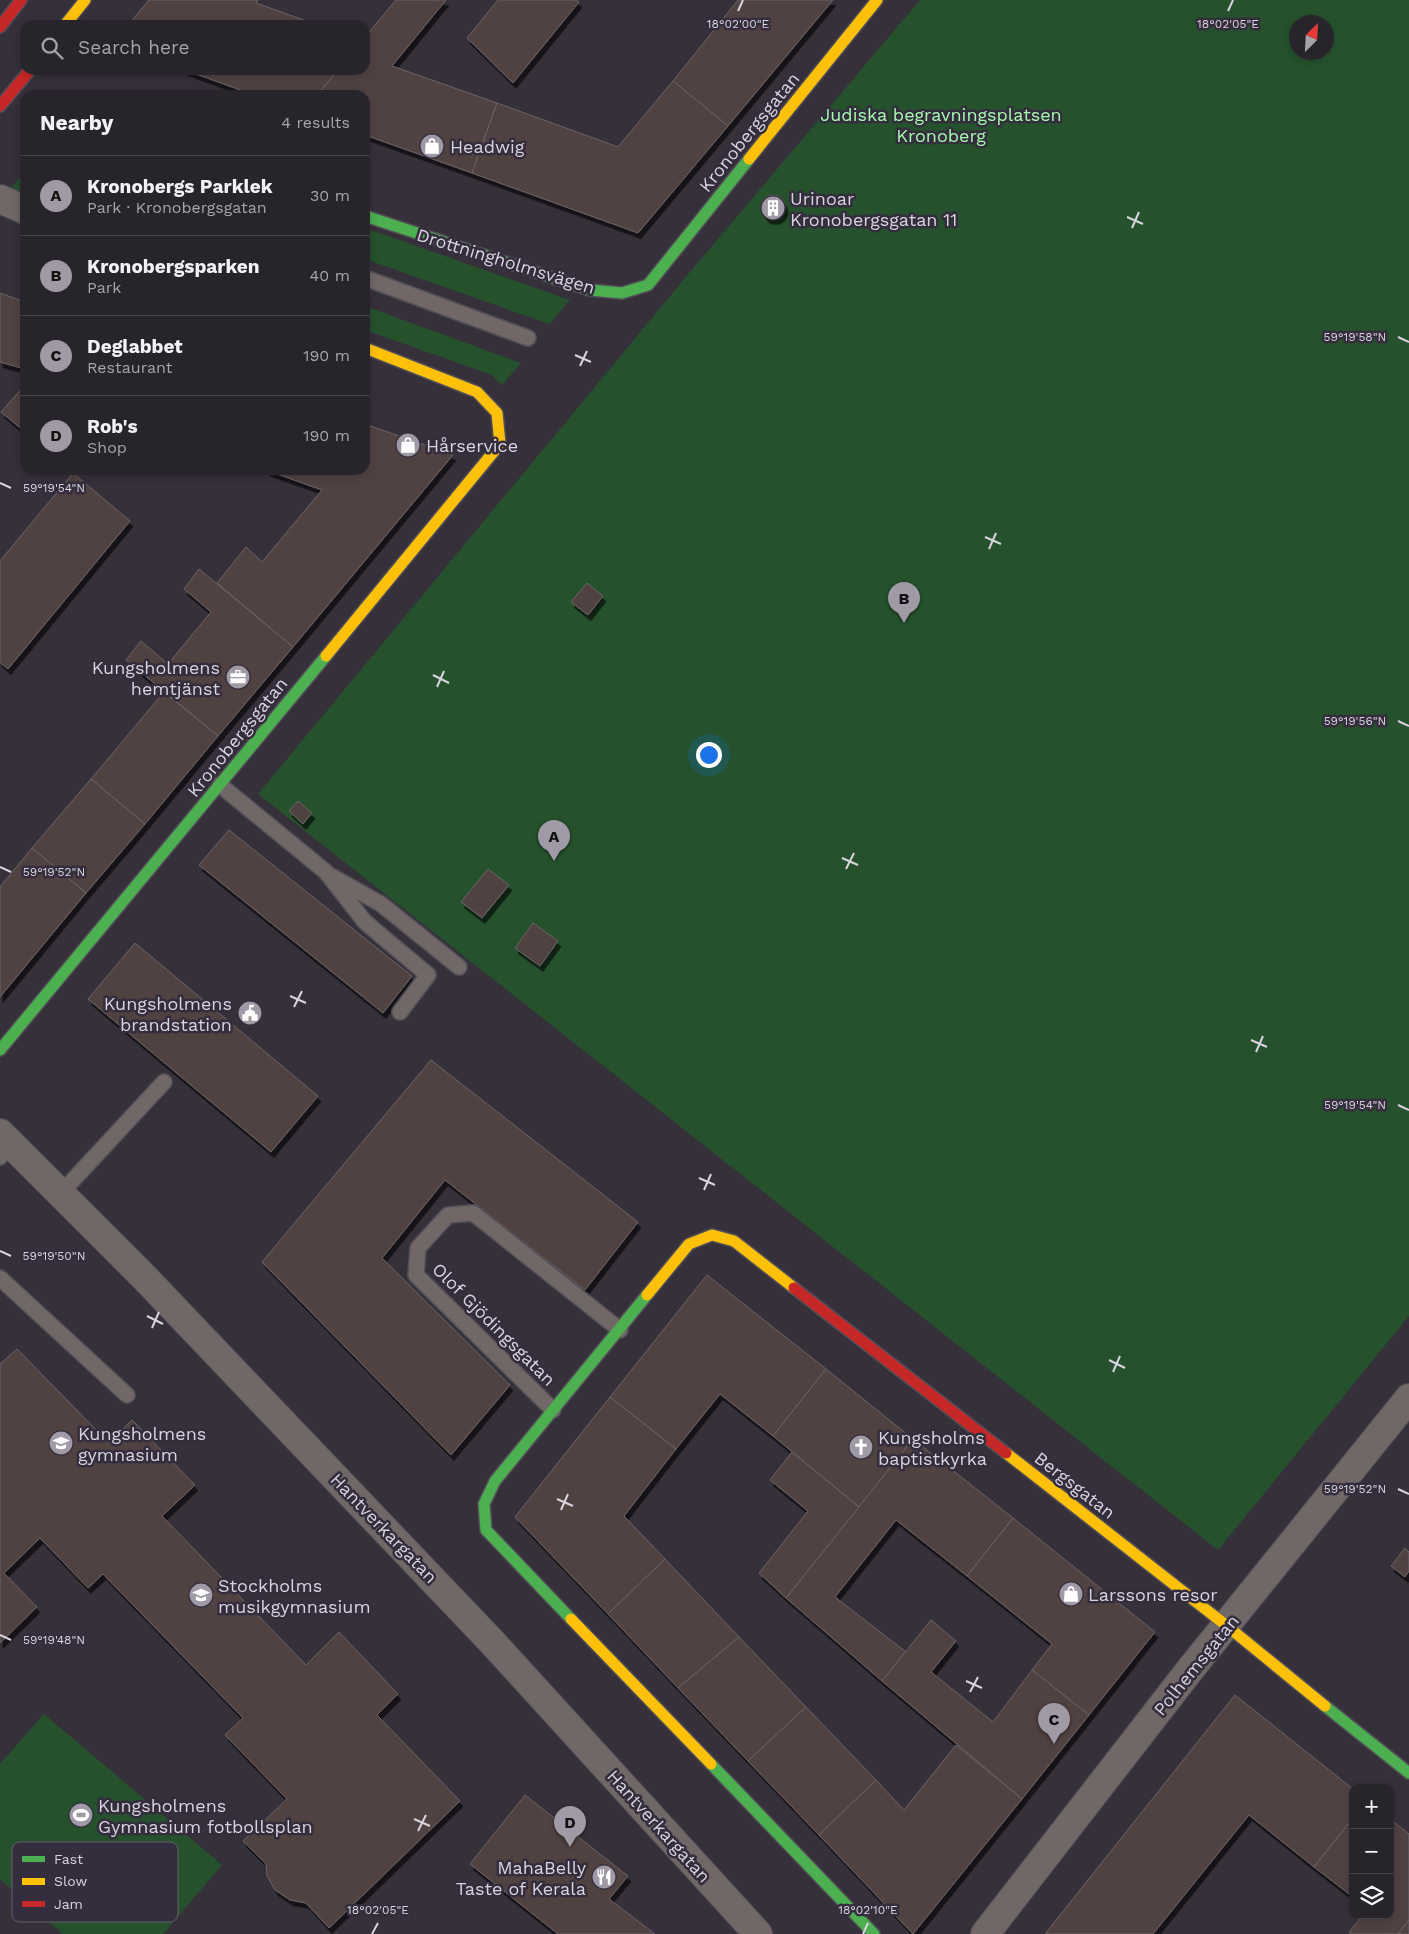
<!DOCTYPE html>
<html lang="en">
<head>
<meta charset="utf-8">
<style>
  body { margin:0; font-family:"Work Sans",sans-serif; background:#302c34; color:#f1f3f6 }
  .controls { position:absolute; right:15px; bottom:15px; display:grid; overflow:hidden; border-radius:10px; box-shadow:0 2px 8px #0003 }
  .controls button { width:45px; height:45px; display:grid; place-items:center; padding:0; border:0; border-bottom:1px solid #444148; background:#28242c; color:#f1f3f6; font:25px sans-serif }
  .compass { position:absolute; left:1289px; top:15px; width:45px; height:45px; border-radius:50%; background:#28242c; box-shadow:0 2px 8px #0003; rotate:24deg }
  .you { position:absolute; left:708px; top:754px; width:18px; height:18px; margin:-12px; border:4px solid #fff; border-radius:50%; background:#1a73e8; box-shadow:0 0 0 8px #1a73e833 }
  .badge { display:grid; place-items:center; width:32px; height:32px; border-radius:50%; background:#9f9aa5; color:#111; font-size:16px; font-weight:700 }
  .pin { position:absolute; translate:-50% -41px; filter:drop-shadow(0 1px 2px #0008) }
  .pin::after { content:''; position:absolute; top:26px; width:18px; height:15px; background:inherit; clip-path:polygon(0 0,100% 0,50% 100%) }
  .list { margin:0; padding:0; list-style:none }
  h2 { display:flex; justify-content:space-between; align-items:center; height:65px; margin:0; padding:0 20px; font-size:21px }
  h2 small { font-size:16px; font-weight:400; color:#a5a4a9 }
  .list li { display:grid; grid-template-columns:32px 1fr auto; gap:15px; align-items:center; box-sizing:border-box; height:80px; padding:0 20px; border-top:1px solid #444148 }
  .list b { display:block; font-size:19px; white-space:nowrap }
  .list p { margin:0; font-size:16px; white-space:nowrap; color:#a5a4a9 }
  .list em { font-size:16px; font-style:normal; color:#a5a4a9 }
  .icon { flex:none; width:28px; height:28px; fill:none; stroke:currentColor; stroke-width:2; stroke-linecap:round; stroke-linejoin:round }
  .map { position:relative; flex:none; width:1409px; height:1934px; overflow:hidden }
  .search { position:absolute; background:#28242c; box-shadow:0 2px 8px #0003; left:20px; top:20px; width:350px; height:55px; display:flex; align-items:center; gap:12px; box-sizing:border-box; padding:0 18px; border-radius:15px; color:#a5a4a9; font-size:19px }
  .panel { position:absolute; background:#28242c; box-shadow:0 2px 8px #0003; left:20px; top:90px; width:350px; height:385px; border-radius:15px }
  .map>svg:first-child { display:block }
  .green { fill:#25522d; fill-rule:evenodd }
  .building { fill:#514242; stroke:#6a6467; filter:url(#shadow) }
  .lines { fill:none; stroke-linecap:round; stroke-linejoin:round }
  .lane-casing { stroke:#524e57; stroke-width:18 }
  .street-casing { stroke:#524e57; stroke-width:30 }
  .fast-casing { stroke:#524e57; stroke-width:14 }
  .slow-casing { stroke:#524e57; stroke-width:14 }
  .jam-casing { stroke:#524e57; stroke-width:14 }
  .lane { stroke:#706766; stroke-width:15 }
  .street { stroke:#706766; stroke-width:28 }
  .fast { stroke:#4caf50; stroke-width:11 }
  .slow { stroke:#ffc107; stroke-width:11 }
  .jam { stroke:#c62828; stroke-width:11 }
  .ticks { fill:none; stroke:#d8d3de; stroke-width:2 }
  .labels { text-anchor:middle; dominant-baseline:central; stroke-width:5; stroke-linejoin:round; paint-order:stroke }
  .park-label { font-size:18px; fill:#a4fcac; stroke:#342d3d }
  .street-label { font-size:18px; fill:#d8d3de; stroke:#342d3d }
  .poi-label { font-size:18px; fill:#d8d3de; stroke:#342d3d; text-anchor:start }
  .key { fill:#342d3d; stroke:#655f6d; stroke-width:1 }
  .key-label { font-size:14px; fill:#d8d3de }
  .ticks-label { font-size:12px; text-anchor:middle; fill:#d8d3de; stroke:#342d3d; stroke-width:5; stroke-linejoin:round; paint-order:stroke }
</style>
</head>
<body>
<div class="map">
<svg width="1409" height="1934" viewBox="0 0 1409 1934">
  <defs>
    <filter id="shadow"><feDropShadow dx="3" dy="5.5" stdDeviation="0" flood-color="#0009"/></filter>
  </defs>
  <rect width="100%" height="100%" fill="#35303a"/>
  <g class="green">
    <path d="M920,0H1409V1316L1218,1550L258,794L685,278ZM1296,22H1326V52H1296Z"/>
    <polygon points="25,171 25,193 10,190"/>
    <polygon points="365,228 570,300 549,324 365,259"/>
    <polygon points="365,306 521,363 502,385 492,375 365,330"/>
    <polygon points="44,1714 222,1865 163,1934 63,1934 0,1879 0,1764"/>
  </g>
  <g class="building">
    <polygon points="149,0 258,0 256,3 318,25 128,25"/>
    <polygon points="396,0 446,0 392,66 497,103 472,173 365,135 365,95 317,95 338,70 365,70 365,37"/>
    <polygon points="498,0 576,0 579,2 513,83 467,38"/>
    <polygon points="738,0 833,0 728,126 673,81"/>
    <polygon points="185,70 338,70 317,95 254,95"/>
    <polygon points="673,81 728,126 638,233 472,173 497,103 618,147"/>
    <circle cx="773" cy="207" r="12"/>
    <polygon points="0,293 25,302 25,369 0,362"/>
    <polygon points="25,385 25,432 1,412"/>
    <polygon points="365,424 453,455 293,647 217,583 246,547 262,562 322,490 266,470 365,470"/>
    <polygon points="73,473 130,521 8,669 0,662 0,561"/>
    <polygon points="199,569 293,647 218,736 126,660 141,641 168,664 211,612 184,589"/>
    <polygon points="587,583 603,596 588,615 571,602"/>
    <polygon points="164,692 218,736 145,824 91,779"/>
    <polygon points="91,779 145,824 86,893 32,848"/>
    <polygon points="298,801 312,813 303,824 289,811"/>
    <polygon points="229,830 412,976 383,1013 199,865"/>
    <polygon points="32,848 86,893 0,997 0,887"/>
    <polygon points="488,869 509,885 482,918 461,902"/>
    <polygon points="533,923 558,941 540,966 515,948"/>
    <polygon points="135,943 318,1096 271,1152 88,999"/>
    <polygon points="431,1060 638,1222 585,1290 445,1180 391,1247 382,1258 510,1385 451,1455 262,1262"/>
    <polygon points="707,1275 826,1369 773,1436 720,1394 676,1449 610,1397"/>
    <polygon points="17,1349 109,1443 132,1420 195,1485 162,1516 306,1665 339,1632 398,1694 377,1715 460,1801 329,1928 306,1903 290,1900 275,1890 267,1876 266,1864 243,1841 287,1799 225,1735 243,1718 103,1574 88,1588 40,1538 4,1573 37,1607 0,1643 0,1364"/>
    <polygon points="826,1369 913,1439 859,1507 773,1436"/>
    <polygon points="610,1397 676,1449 624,1516 665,1559 608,1614 515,1517"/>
    <polygon points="913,1439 1013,1518 967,1576 896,1520 835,1597 906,1652 882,1681 786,1598"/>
    <polygon points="792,1452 859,1507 786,1598 759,1573 808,1511 770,1480"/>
    <polygon points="1013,1518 1155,1632 1089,1715 1032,1670 1052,1644 967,1576"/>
    <polygon points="1405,1548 1409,1552 1409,1571 1405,1577 1391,1566"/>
    <polygon points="665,1559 739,1637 678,1688 608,1614"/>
    <polygon points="931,1620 956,1641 931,1672 993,1722 1032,1670 1089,1715 1022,1799 882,1681"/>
    <polygon points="739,1637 806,1707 748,1761 678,1688"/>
    <polygon points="1235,1695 1353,1789 1353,1818 1314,1867 1249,1815 1153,1934 1045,1934"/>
    <polygon points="806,1707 876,1780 819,1835 748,1761"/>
    <polygon points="956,1745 1022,1799 913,1934 819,1835 876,1780 904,1810"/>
    <polygon points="525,1795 628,1876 609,1899 655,1934 558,1934 470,1864"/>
    <polygon points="1353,1818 1353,1897 1314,1867"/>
    <polygon points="1390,1819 1409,1834 1409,1920 1398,1934 1352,1934 1349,1932 1363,1915 1390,1915"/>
    <polygon points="1409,1920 1409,1934 1398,1934"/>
  </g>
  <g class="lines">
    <defs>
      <g id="lane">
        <polyline points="365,278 528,338"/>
        <polyline points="220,785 326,872 365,922 428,975 400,1012"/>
        <polyline points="333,877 381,904 459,967"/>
        <polyline points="0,1157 11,1144"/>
        <polyline points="61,1193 164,1082"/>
        <polyline points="0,1278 127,1395"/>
        <polyline points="553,1410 416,1275 418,1248 448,1215 473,1213 620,1330"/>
      </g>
      <g id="street">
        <polyline points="0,199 25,210"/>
        <polyline points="0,1133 144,1277 492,1642 758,1934"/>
        <polyline points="985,1934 1189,1671 1409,1398"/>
      </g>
      <g id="fast">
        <polyline points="365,216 590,290 622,293 648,285 749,159"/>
        <polyline points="0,1050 326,656"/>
        <polyline points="571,1619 486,1530 484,1504 495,1481 647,1295"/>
        <polyline points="1325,1706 1409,1773"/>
        <polyline points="711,1764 874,1934"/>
      </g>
      <g id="slow">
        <polyline points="65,25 85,0"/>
        <polyline points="749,159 877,0"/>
        <polyline points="326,656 500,444 497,413 477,392 365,348"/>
        <polyline points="647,1295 689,1244 712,1235 734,1241 794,1288"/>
        <polyline points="1006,1453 1227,1626 1325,1706"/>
        <polyline points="571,1619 711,1764"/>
      </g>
      <g id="jam">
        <polyline points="0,27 21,0"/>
        <polyline points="0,106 30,70"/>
        <polyline points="794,1288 1006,1453"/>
      </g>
    </defs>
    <use href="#lane" class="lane-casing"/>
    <use href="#street" class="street-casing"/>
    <use href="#fast" class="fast-casing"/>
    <use href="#slow" class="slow-casing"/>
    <use href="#jam" class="jam-casing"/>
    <use href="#lane" class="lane"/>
    <use href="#street" class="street"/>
    <use href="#fast" class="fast"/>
    <use href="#slow" class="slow"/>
    <use href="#jam" class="jam"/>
  </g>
  <path class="ticks" d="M738,11L743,0M1228,11L1233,0M1127,217L1143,224M1132,228L1139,212M1398,337L1409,342M575,355L591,362M580,366L587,351M0,483L11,488M985,537L1001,544M989,549L996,533M433,675L449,683M437,687L444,671M1398,721L1409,726M842,858L858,865M0,867L11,872M846,869L854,853M290,996L306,1003M294,1007L302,991M1251,1040L1267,1047M1256,1052L1263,1036M1398,1105L1409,1110M699,1178L715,1185M704,1190L711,1174M0,1251L11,1256M147,1316L163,1324M152,1328L159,1312M1109,1360L1125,1368M1113,1372L1120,1356M1398,1489L1409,1494M557,1499L573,1506M561,1510L568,1494M0,1635L11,1640M966,1681L982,1688M970,1692L978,1677M414,1819L430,1826M418,1831L426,1815M372,1934L378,1923M863,1934L868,1923"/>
  <defs>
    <symbol id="shop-disc" viewBox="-11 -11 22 22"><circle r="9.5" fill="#9f9aa5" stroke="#342d3d"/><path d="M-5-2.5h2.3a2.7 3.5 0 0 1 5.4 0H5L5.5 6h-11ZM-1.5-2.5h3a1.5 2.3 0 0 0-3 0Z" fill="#fff"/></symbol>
    <symbol id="building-disc" viewBox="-11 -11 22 22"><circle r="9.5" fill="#9f9aa5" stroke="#342d3d"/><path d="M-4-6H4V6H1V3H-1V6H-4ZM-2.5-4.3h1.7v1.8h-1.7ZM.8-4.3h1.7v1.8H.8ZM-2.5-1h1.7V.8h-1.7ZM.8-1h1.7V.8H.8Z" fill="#fff"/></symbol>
    <symbol id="office-disc" viewBox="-11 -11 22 22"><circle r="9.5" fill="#9f9aa5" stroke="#342d3d"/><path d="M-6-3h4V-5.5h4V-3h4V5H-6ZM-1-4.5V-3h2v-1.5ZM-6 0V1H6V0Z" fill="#fff"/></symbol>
    <symbol id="civic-disc" viewBox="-11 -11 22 22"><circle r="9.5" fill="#9f9aa5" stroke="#342d3d"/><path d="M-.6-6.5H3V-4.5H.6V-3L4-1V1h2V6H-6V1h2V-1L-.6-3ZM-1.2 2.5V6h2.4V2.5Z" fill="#fff"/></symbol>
    <symbol id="school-disc" viewBox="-11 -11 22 22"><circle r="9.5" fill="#9f9aa5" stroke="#342d3d"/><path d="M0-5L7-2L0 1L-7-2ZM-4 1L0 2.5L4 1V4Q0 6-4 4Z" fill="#fff"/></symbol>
    <symbol id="church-disc" viewBox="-11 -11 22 22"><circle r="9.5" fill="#9f9aa5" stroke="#342d3d"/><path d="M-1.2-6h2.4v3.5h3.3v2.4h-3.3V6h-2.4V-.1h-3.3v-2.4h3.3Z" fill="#fff"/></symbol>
    <symbol id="stadium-disc" viewBox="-11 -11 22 22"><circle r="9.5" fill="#9f9aa5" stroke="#342d3d"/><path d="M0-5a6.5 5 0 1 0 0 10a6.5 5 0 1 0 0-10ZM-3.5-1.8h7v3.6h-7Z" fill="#fff"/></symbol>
    <symbol id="restaurant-disc" viewBox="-11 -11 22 22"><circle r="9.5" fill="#9f9aa5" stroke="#342d3d"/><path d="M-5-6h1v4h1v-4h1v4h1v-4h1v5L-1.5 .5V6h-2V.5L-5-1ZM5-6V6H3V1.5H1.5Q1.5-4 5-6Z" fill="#fff"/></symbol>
  </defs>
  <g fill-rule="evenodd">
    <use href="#shop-disc" x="418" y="132" width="28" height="28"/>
    <use href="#building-disc" x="759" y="194" width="28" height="28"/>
    <use href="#shop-disc" x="394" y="431" width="28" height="28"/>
    <use href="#office-disc" x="224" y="663" width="28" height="28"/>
    <use href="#civic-disc" x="236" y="999" width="28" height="28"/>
    <use href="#school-disc" x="47" y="1429" width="28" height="28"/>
    <use href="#church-disc" x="847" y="1433" width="28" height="28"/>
    <use href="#shop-disc" x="1057" y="1580" width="28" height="28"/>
    <use href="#school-disc" x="187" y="1581" width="28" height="28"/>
    <use href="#stadium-disc" x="67" y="1801" width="28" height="28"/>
    <use href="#restaurant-disc" x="590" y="1863" width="28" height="28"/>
  </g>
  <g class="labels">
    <g class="park-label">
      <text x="941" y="114">Judiska begravningsplatsen<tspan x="941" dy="21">Kronoberg</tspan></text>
    </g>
    <g class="street-label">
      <text transform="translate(749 132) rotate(-51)">Kronobergsgatan</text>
      <text transform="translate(506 261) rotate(17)">Drottningholmsvägen</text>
      <text transform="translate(237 737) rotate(-51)">Kronobergsgatan</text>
      <text transform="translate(494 1324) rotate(45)">Olof Gjödingsgatan</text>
      <text transform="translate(1075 1485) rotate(38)">Bergsgatan</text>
      <text transform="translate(384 1528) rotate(46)">Hantverkargatan</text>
      <text transform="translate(1196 1665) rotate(-51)">Polhemsgatan</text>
      <text transform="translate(659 1826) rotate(48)">Hantverkargatan</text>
    </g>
    <g class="poi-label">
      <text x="450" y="146">Headwig</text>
      <text x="790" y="198">Urinoar<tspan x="790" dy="21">Kronobergsgatan 11</tspan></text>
      <text x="426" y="445">Hårservice</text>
      <text x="220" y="667" text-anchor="end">Kungsholmens<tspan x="220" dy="21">hemtjänst</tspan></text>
      <text x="232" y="1003" text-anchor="end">Kungsholmens<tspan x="232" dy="21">brandstation</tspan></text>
      <text x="78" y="1433">Kungsholmens<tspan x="78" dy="21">gymnasium</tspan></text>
      <text x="878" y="1437">Kungsholms<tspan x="878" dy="21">baptistkyrka</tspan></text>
      <text x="218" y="1585">Stockholms<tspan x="218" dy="21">musikgymnasium</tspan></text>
      <text x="1088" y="1594">Larssons resor</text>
      <text x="98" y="1805">Kungsholmens<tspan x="98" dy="21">Gymnasium fotbollsplan</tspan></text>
      <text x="586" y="1867" text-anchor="end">MahaBelly<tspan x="586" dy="21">Taste of Kerala</tspan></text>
    </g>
  </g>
  <rect x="12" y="1842" width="166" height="80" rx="8" class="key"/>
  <rect x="22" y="1856" width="23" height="6" fill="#4caf50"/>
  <rect x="22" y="1878" width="23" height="7" fill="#ffc107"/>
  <rect x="22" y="1901" width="23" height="6" fill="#c62828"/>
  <g class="key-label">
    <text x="54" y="1864">Fast</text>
    <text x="54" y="1886">Slow</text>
    <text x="54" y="1909">Jam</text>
  </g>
  <g class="ticks-label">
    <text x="1228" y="28">18°02'05"E</text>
    <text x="738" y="28">18°02'00"E</text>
    <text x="1355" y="341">59°19'58"N</text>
    <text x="54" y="492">59°19'54"N</text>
    <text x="1355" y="725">59°19'56"N</text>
    <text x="54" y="876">59°19'52"N</text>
    <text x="1355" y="1109">59°19'54"N</text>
    <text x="54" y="1260">59°19'50"N</text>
    <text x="1355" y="1493">59°19'52"N</text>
    <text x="54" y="1644">59°19'48"N</text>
    <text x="378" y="1914">18°02'05"E</text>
    <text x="868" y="1914">18°02'10"E</text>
  </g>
</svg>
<div class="controls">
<button>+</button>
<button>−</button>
<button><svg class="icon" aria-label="layers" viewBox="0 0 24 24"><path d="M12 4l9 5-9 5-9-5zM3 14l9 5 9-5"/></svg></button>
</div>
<svg class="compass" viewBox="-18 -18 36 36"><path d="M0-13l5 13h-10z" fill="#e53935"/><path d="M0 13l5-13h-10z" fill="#a5a4a9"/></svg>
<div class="you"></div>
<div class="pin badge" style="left:554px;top:861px">A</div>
<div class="pin badge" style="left:904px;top:623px">B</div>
<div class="pin badge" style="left:1054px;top:1744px">C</div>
<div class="pin badge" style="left:570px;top:1847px">D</div>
<div class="search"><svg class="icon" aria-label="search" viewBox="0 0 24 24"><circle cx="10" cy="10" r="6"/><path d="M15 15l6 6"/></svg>Search here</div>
<section class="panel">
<h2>Nearby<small>4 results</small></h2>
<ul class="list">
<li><span class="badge">A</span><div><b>Kronobergs Parklek</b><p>Park · Kronobergsgatan</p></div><em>30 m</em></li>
<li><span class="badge">B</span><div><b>Kronobergsparken</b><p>Park</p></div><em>40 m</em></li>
<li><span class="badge">C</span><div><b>Deglabbet</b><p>Restaurant</p></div><em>190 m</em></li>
<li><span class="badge">D</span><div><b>Rob's</b><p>Shop</p></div><em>190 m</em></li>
</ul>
</section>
</div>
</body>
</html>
